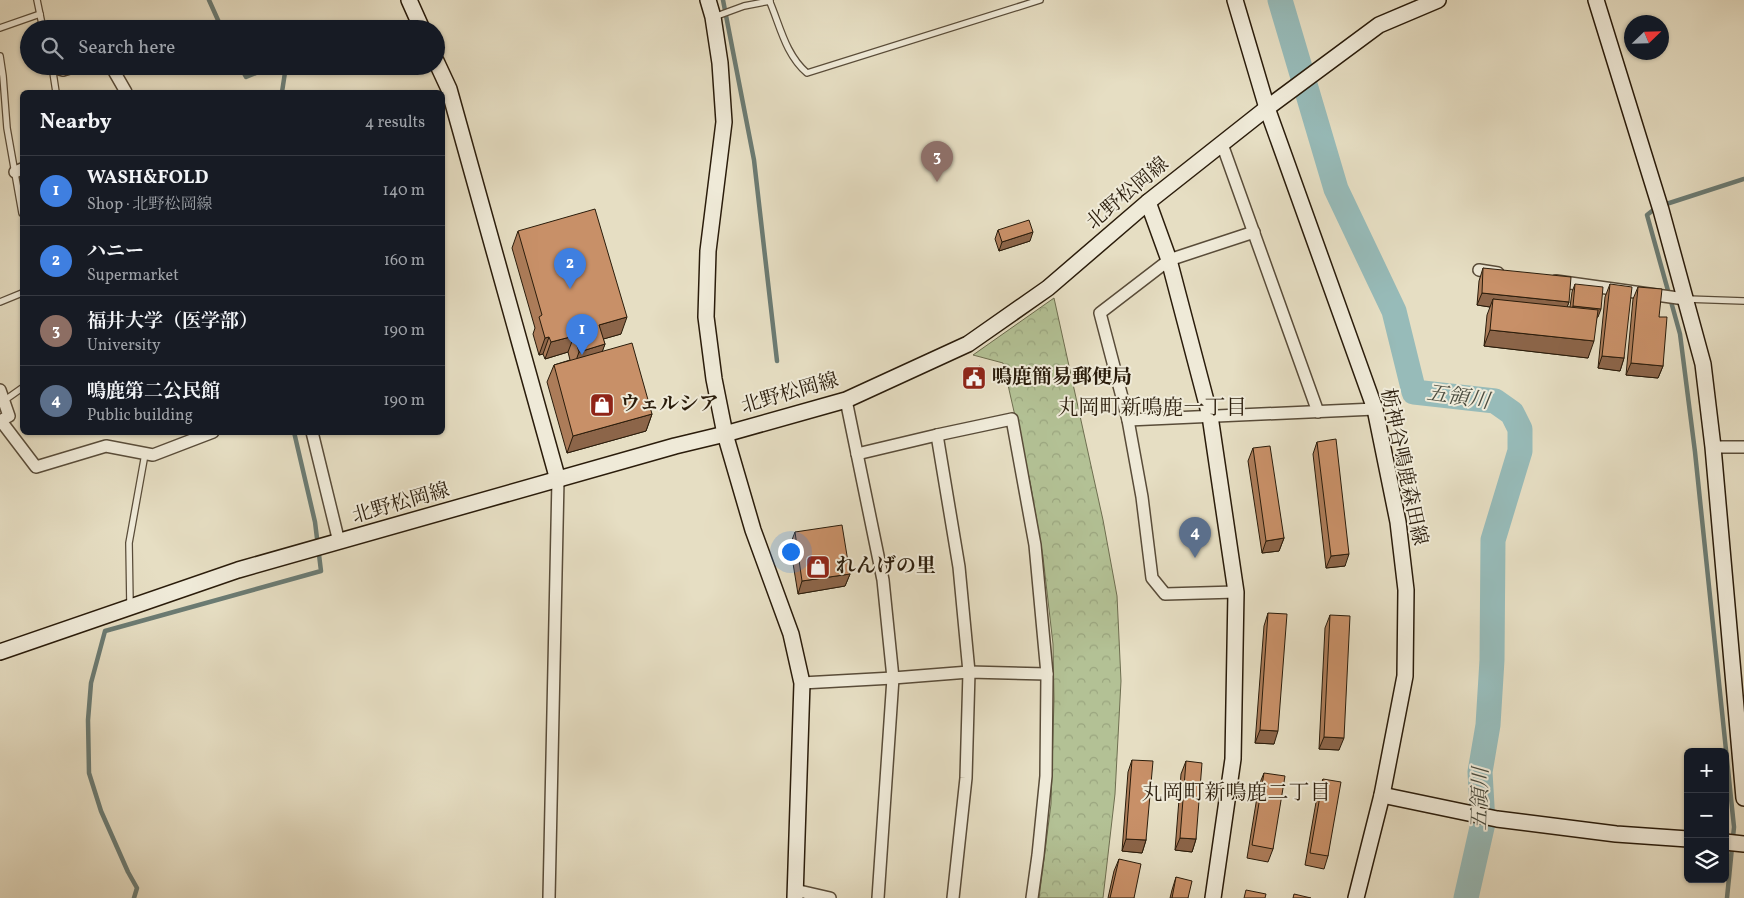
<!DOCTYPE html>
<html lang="en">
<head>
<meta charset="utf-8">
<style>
  body { margin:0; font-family:Vollkorn,"Noto Serif JP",serif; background:#242831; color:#f1f3f6 }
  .controls { position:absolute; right:15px; bottom:15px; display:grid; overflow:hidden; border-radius:8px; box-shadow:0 1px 4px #0004 }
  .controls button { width:45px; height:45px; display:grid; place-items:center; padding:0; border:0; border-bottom:1px solid #363941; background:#171b24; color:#f1f3f6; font:25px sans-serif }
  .compass { position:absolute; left:1624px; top:15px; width:45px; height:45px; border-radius:50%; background:#171b24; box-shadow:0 1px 4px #0004; rotate:67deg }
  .you { position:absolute; left:790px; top:551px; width:18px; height:18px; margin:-12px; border:4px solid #fff; border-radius:50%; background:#1a73e8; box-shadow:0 0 0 8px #1a73e833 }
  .badge { display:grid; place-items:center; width:32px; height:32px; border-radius:50%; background:#c59692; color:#fff; font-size:16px; font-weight:700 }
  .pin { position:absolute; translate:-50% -41px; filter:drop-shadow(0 1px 2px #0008) }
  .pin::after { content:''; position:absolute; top:26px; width:18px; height:15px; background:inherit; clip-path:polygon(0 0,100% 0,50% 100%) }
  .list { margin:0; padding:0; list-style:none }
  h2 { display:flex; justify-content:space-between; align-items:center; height:65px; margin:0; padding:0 20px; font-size:21px }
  h2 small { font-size:16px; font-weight:400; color:#9ea1a6 }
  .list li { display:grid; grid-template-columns:32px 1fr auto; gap:15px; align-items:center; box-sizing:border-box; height:70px; padding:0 20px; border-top:1px solid #363941 }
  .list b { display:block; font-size:19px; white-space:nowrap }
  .list p { margin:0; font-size:16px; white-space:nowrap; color:#9ea1a6 }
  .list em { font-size:16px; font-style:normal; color:#9ea1a6 }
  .icon { flex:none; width:28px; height:28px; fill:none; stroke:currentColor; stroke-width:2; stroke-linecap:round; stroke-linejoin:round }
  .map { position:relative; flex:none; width:1744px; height:898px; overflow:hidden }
  .search { position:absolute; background:#171b24; box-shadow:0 1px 4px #0004; left:20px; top:20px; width:425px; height:55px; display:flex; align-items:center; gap:12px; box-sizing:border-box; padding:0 18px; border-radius:28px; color:#9ea1a6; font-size:19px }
  .panel { position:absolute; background:#171b24; box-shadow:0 1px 4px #0004; left:20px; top:90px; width:425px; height:345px; border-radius:8px }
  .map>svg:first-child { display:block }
  .park { fill:url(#park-crowns); stroke:#6e6e50 }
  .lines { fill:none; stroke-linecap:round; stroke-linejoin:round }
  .stream { stroke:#6b7b73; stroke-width:4.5 }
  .river { stroke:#97bbb9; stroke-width:25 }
  .lane-casing { stroke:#594c39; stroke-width:8 }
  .street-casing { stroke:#594c39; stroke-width:14 }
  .secondary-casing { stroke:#2a1c0b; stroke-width:18 }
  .lane { stroke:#efead8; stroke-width:5.5 }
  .street { stroke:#efead8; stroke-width:11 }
  .secondary { stroke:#efead8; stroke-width:15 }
  .wall { fill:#ac7c59; stroke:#2a1c0b }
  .shaded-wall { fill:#8c6549; stroke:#2a1c0b }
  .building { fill:#c89068; stroke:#2a1c0b }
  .labels { text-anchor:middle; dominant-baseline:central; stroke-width:4; stroke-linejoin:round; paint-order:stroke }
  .street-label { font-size:20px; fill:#2a1c0b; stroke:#efead8 }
  .poi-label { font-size:20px; font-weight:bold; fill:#2a1c0b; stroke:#efead8; text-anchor:start }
  .water-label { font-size:21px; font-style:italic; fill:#4b4c3f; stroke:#efead8 }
  .neighbourhood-label { font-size:21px; fill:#2a1c0b; stroke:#efead8 }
</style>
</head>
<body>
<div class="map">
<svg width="1744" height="898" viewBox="0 0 1744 898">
  <defs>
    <pattern id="park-crowns" width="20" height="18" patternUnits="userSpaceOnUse" patternTransform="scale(1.25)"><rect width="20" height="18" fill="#b3c195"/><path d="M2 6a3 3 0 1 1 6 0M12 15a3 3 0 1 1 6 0" fill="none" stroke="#9aa57f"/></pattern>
  </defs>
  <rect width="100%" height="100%" fill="#e6dec3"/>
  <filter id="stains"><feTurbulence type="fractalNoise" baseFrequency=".004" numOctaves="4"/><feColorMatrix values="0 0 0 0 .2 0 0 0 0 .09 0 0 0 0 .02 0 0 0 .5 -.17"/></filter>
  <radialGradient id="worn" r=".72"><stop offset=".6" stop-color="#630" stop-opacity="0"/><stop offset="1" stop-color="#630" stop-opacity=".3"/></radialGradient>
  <polygon class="park" points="1054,298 1103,520 1117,596 1121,681 1115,794 1103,898 1039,898 1051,804 1054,699 1053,644 1043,557 1030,482 1003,363 973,355"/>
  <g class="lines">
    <g class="stream">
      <polyline points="209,0 222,29"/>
      <polyline points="723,0 754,160 777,361"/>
      <polyline points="240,66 246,77 273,66"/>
      <polyline points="282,92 286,66"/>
      <polyline points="134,898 137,888 128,872 101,811 89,773 88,720 91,683 105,631 321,571 315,522 294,432"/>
      <polyline points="1727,898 1734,827 1695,452 1680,334 1647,215 1657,207 1744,179"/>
    </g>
    <polyline class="river" points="1280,0 1336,189 1394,311 1414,392 1495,401 1512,413 1520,429 1520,451 1493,540 1492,660 1488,725 1480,772 1483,823 1466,898"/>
    <defs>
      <g id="lane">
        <polyline points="37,0 43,29"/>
        <path d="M769,0C780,25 785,54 807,73L1040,0"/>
        <polyline points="714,17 744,6 770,1"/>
        <polyline points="0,28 40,14"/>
        <polyline points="0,56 3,76 7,128 22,213"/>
        <polyline points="52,66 56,92"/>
        <polyline points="1686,299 1744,301"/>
        <polyline points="0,302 22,293"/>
        <polyline points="5,400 22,388"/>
        <polyline points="130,605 129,543 145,454"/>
      </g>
      <g id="street">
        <polyline points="111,66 126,92"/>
        <polyline points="52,67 63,70 76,66"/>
        <polyline points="1222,144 1318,412"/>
        <polyline points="15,172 22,169"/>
        <polyline points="1479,270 1498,273"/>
        <polyline points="1556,281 1685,299"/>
        <polyline points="0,390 9,416 0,421"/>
        <polyline points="846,400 883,580 893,678 878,898"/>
        <polyline points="1128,420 1375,409"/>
        <polyline points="1,421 36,467 106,446 153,455 213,432"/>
        <polyline points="312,432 339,542"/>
        <polyline points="937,435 959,567 969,672 966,778 953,898"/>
        <polyline points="1713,447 1744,447"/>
        <polyline points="857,454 937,435 1012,419 1035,545 1047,674 1046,776 1038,855 1032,898"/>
        <polyline points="1236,592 1165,594 1152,578 1142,497 1128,420 1100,313 1169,260 1254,232"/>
        <polyline points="802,683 893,678 969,672 1047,674"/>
        <polyline points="795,890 830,898"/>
        <polyline points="549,898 558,480"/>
      </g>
      <g id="secondary">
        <polyline points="409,0 422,29"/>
        <polyline points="708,0 713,17 720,63 724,122 708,251 706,317 714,379 725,434 753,530 791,634 802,683 795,898"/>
        <polyline points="1235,0 1267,108 1375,409 1398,522 1406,590 1405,676 1382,795 1356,898"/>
        <polyline points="1596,0 1661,210 1703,364 1713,447 1744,798"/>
        <polyline points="436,61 449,89 558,480"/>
        <polyline points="1148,202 1169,260 1210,416 1236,592 1233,759 1213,898"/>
        <polyline points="0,652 238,570 675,446 725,434 846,400 968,344 1048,288 1148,202 1267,108 1379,25 1438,0"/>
        <polyline points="1382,795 1497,819 1616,834 1688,839"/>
        <polyline points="1725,842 1744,844"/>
      </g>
    </defs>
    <use href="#lane" class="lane-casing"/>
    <use href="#street" class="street-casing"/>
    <use href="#secondary" class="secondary-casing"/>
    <use href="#lane" class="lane"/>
    <use href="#street" class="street"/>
    <use href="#secondary" class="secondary"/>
  </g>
  <g class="wall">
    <polygon points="998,230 1030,241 999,251 995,239"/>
    <polygon points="518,231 621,334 603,339 605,344 602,351 652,414 646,431 567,453 547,382 554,365 570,360 568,352 545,359 543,354 539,355 533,334 535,328 512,248"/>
    <polygon points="1483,268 1569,302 1567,307 1570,307 1572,292 1575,284 1598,317 1597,317 1588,358 1484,346 1487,315 1490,307 1477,305 1479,281"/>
    <polygon points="1610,284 1624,358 1620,371 1598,368 1605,297"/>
    <polygon points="1638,287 1659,317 1663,366 1658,378 1626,375 1633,299"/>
    <polygon points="968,372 984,386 970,389 967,376"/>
    <polygon points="1317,442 1345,566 1326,568 1313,454"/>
    <polygon points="1253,448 1284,538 1279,551 1262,553 1248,461"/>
    <polygon points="795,532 850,574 845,586 798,594 790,545"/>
    <polygon points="1268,613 1274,744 1255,743 1264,626"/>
    <polygon points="1330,615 1339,750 1319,749 1325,628"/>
    <polygon points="1132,760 1146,840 1142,853 1122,851 1128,772"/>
    <polygon points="1186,761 1196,839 1192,852 1175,850 1181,774"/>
    <polygon points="1264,773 1273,849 1268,862 1247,858 1259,785"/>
    <polygon points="1323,779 1328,856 1324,869 1305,865 1318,791"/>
    <polygon points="1119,859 1134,898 1108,898 1114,871"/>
    <polygon points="1176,877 1188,898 1170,898 1172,890"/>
  </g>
  <g class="shaded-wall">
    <polygon points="1033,232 1030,241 999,251 1002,242"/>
    <polygon points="1482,293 1569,302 1564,315 1493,299 1490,307 1477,305"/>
    <polygon points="1573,306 1601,309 1598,317 1570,314"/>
    <polygon points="627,317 621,334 593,342 599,325"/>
    <polygon points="1490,330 1594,341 1588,358 1484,346"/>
    <polygon points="574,336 568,352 545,359 551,342"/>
    <polygon points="549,337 543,354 539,355 545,338"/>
    <polygon points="605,344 599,361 573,369 579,352"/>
    <polygon points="1602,356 1624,358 1620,371 1598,368"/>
    <polygon points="1631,363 1663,366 1658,378 1626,375"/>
    <polygon points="985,382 984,386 970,389 972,385"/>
    <polygon points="652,414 646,431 567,453 573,436"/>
    <polygon points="1284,538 1279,551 1262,553 1266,541"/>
    <polygon points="1349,554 1345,566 1326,568 1331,556"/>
    <polygon points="850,574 845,586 798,594 802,581"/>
    <polygon points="1260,730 1278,731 1274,744 1255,743"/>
    <polygon points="1324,737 1344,738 1339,750 1319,749"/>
    <polygon points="1180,838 1196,839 1192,852 1175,850"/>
    <polygon points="1126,839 1146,840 1142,853 1122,851"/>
  </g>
  <g class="building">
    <polygon points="595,209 627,317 599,325 605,344 579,352 574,336 551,342 549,337 545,338 539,317 542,315 518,231"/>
    <polygon points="1029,220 1033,232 1002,242 998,230"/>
    <polygon points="1483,268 1571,277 1569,302 1482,293"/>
    <polygon points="1575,284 1603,287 1601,309 1573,306"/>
    <polygon points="1610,284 1632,287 1624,358 1602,356"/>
    <polygon points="1638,287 1662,289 1659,317 1667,317 1663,366 1631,363"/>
    <polygon points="1493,299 1598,310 1594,341 1490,330"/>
    <polygon points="632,343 652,414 573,436 554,365"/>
    <polygon points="980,366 982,368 985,382 972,385 968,372"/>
    <polygon points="1336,439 1349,554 1331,556 1317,442"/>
    <polygon points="1270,446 1284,538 1266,541 1253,448"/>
    <polygon points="842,525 850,574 802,581 795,532"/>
    <polygon points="1268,613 1287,614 1278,731 1260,730"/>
    <polygon points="1330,615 1350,616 1344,738 1324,737"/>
    <polygon points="1132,760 1153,761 1146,840 1126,839"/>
    <polygon points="1186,761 1202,763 1196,839 1180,838"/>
    <polygon points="1264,773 1285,776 1273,849 1252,845"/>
    <polygon points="1323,779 1341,782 1328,856 1310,853"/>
    <polygon points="1119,859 1141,864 1134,898 1110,898"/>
    <polygon points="1176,877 1192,881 1188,898 1172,898"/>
    <polygon points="1246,890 1266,894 1265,898 1244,898"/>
    <polygon points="1294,894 1311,898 1293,898"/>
  </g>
  <defs>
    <symbol id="civic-square" viewBox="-11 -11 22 22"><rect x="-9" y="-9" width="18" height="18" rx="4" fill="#8f2418" stroke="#efead8"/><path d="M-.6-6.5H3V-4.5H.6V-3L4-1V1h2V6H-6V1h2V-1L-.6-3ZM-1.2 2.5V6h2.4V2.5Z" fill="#fff"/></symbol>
    <symbol id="shop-square" viewBox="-11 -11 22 22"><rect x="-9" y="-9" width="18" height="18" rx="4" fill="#8f2418" stroke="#efead8"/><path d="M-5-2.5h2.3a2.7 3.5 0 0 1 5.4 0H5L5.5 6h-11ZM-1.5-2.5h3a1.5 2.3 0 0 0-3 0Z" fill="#fff"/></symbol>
  </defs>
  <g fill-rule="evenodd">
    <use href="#civic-square" x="960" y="364" width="28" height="28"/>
    <use href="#shop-square" x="588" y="391" width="28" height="28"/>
    <use href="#shop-square" x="804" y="553" width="28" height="28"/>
  </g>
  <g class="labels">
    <g class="street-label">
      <text transform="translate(1128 194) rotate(-40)">北野松岡線</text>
      <text transform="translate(790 394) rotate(-16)">北野松岡線</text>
      <text transform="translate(1403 467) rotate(78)">栃神谷鳴鹿森田線</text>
      <text transform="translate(401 504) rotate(-16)">北野松岡線</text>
    </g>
    <g class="poi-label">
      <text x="992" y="378">鳴鹿簡易郵便局</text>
      <text x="620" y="405">ウェルシア</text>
      <text x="836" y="567">れんげの里</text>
    </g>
    <g class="water-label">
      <text transform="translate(1458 398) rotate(8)">五領川</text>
      <text transform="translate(1481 799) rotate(-88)">五領川</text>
    </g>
    <g class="neighbourhood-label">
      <text x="1152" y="408">丸岡町新鳴鹿一丁目</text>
      <text x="1236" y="793">丸岡町新鳴鹿二丁目</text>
    </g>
  </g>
  <rect width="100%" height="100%" filter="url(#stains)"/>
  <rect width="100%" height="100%" fill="url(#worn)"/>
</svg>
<div class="controls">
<button>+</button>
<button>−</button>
<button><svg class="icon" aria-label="layers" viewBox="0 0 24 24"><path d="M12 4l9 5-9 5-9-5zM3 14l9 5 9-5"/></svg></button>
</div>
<svg class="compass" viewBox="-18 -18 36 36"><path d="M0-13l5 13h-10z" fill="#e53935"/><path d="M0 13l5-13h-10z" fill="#9ea1a6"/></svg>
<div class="you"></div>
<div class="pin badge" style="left:582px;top:355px;background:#3f7fe0">1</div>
<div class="pin badge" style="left:570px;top:289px;background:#3f7fe0">2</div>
<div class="pin badge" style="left:937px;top:182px;background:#8d6e63">3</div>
<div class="pin badge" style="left:1195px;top:558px;background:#5c6f8a">4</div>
<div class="search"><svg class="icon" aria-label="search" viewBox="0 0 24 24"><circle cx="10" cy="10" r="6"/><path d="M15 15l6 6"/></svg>Search here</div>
<section class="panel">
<h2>Nearby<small>4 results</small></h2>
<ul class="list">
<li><span class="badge" style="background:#3f7fe0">1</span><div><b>WASH&amp;FOLD</b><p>Shop · 北野松岡線</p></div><em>140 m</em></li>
<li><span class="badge" style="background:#3f7fe0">2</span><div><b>ハニー</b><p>Supermarket</p></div><em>160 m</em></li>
<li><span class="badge" style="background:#8d6e63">3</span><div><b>福井大学（医学部）</b><p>University</p></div><em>190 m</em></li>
<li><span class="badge" style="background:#5c6f8a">4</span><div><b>鳴鹿第二公民館</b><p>Public building</p></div><em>190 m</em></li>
</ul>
</section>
</div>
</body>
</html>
